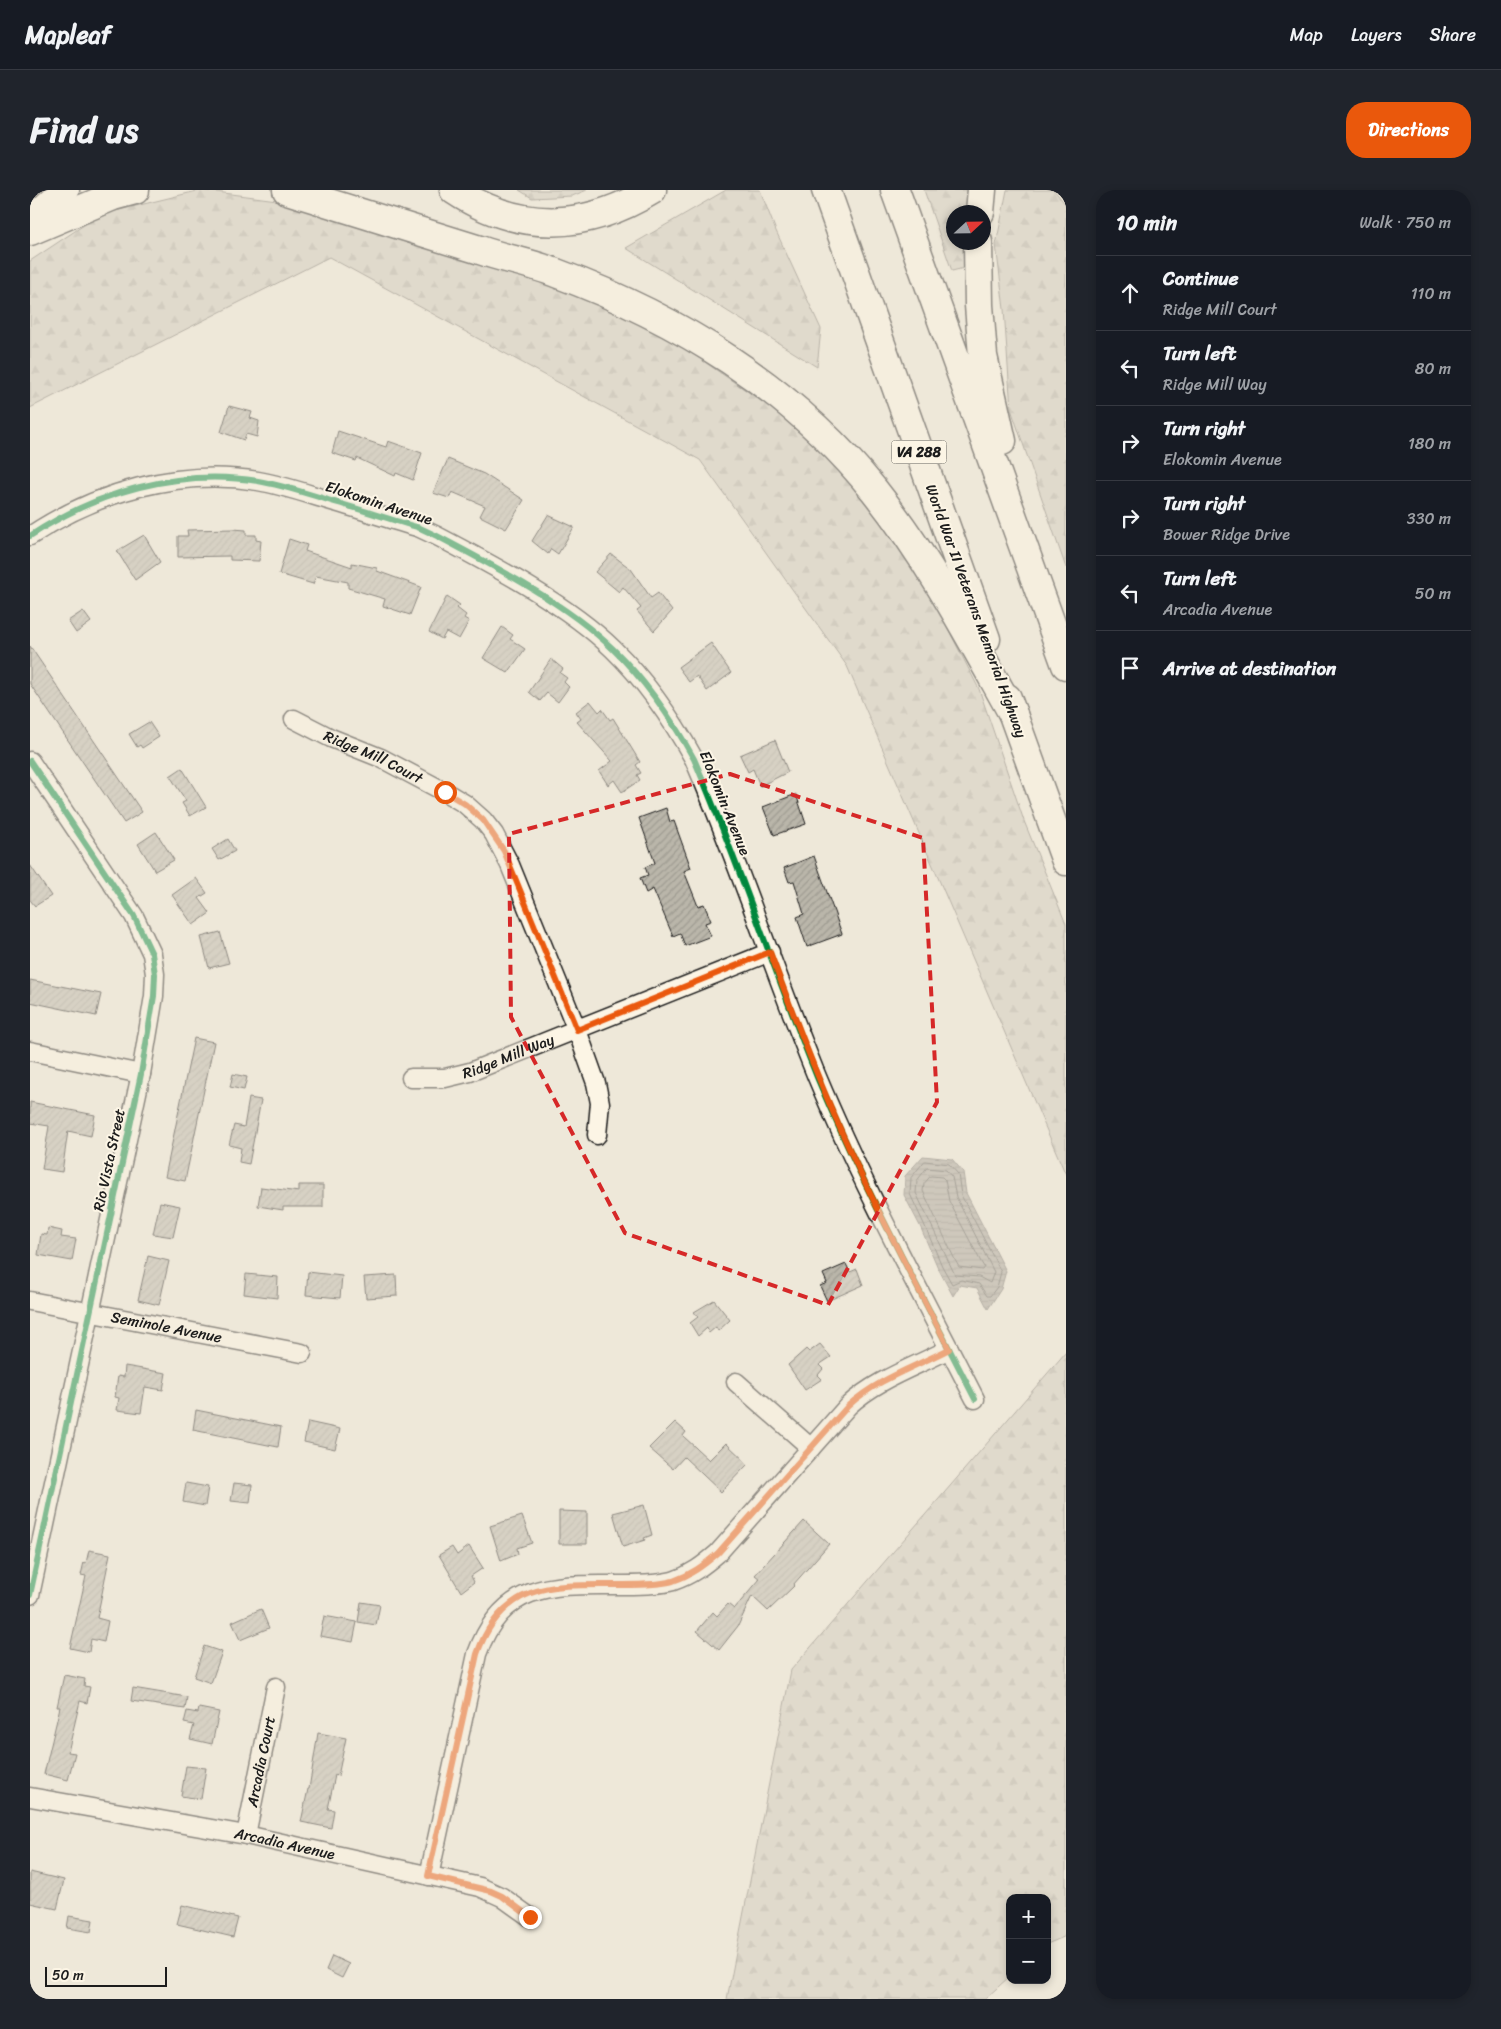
<!DOCTYPE html>
<html lang="en">
<head>
<meta charset="utf-8">
<style>
  body { margin:0; font-family:Sriracha,sans-serif; background:#20242c; color:#f1f3f6 }
  .controls { position:absolute; right:15px; bottom:15px; display:grid; overflow:hidden; border-radius:10px; box-shadow:0 2px 8px #0003 }
  .controls button { width:45px; height:45px; display:grid; place-items:center; padding:0; border:0; border-bottom:1px solid #363941; background:#171b24; color:#f1f3f6; font:25px sans-serif }
  .compass { position:absolute; left:916px; top:15px; width:45px; height:45px; border-radius:50%; background:#171b24; box-shadow:0 2px 8px #0003; rotate:68deg }
  .scale { position:absolute; left:15px; bottom:12px; width:122px; box-sizing:border-box; padding-left:5px; border:2px solid #1c1c1c; border-top:0; font-size:14px; line-height:18px; white-space:nowrap; color:#1c1c1c; -webkit-text-stroke:4px #fcf5e5; paint-order:stroke }
  .stop { position:absolute; width:15px; height:15px; margin:-11px; border:4px solid #ea580c; border-radius:50%; background:#fff }
  .stop.end { background:#ea580c; border-color:#fff; box-shadow:0 1px 5px #0008 }
  .list { margin:0; padding:0; list-style:none }
  h2 { display:flex; justify-content:space-between; align-items:center; height:65px; margin:0; padding:0 20px; font-size:21px }
  h2 small { font-size:16px; font-weight:400; color:#9ea1a6 }
  .list li { display:grid; grid-template-columns:32px 1fr auto; gap:15px; align-items:center; box-sizing:border-box; height:75px; padding:0 20px; border-top:1px solid #363941 }
  .list b { display:block; font-size:19px; white-space:nowrap }
  .list p { margin:0; font-size:16px; white-space:nowrap; color:#9ea1a6 }
  .list em { font-size:16px; font-style:normal; color:#9ea1a6 }
  .icon { flex:none; width:28px; height:28px; fill:none; stroke:currentColor; stroke-width:2; stroke-linecap:round; stroke-linejoin:round }
  .map { position:relative; flex:none; width:1036px; height:1809px; overflow:hidden; border-radius:20px }
  header { display:flex; align-items:center; gap:30px; box-sizing:border-box; height:70px; padding:0 25px; background:#171b24; border-bottom:1px solid #363941 }
  header strong { font-size:24px }
  nav { display:flex; gap:28px; margin-inline-start:auto; font-size:18px }
  .intro { display:flex; align-items:center; justify-content:space-between; box-sizing:border-box; height:120px; padding:0 30px }
  h1 { margin:0; font-size:35px }
  .button { padding:12px 22px; border-radius:20px; background:#ea580c; color:#fff; font-size:18px; font-weight:700 }
  main { display:flex; gap:30px; padding:0 30px }
  aside { flex:1; background:#171b24; border-radius:20px; box-shadow:0 2px 8px #0003 }
  .map>svg:first-child { display:block }
  .forest { fill:url(#forest-firs); stroke:#76736c }
  .water { fill:url(#water-rules); stroke:#6f6c67 }
  .lines { fill:none; stroke-linecap:round; stroke-linejoin:round }
  .shore { stroke:#54524e; stroke-width:1 }
  .building { fill:url(#building-hatch); stroke:#1c1c1c }
  .street-casing { stroke:#1c1c1c; stroke-width:21 }
  .primary-casing { stroke:#1c1c1c; stroke-width:31 }
  .highway-casing { stroke:#1c1c1c; stroke-width:31 }
  .street { stroke:#fcf5e5; stroke-width:18 }
  .primary { stroke:#fcf5e5; stroke-width:28 }
  .highway { stroke:#fcf5e5; stroke-width:28 }
  .cycleway-casing { stroke:#fcf5e5; stroke-width:9 }
  .cycleway { stroke:#00873e; stroke-width:6 }
  .route { stroke:#ea580c; stroke-width:6 }
  .marked { fill:none; stroke:#d62828; stroke-width:4; stroke-dasharray:10 6; stroke-linejoin:round }
  .labels { text-anchor:middle; dominant-baseline:central; stroke-width:4; stroke-linejoin:round; paint-order:stroke }
  .shield { fill:#fcf5e5; stroke:#5f5d58; stroke-width:1 }
  .shield-label { font-size:14px; font-weight:bold; fill:#1c1c1c }
  .street-label { font-size:15px; fill:#1c1c1c; stroke:#fcf5e5 }
</style>
</head>
<body>
<header>
<strong>Mapleaf</strong>
<nav><a>Map</a><a>Layers</a><a>Share</a></nav>
</header>
<div class="intro"><h1>Find us</h1><a class="button">Directions</a></div>
<main>
<div class="map">
<svg width="1036" height="1809" viewBox="0 0 1036 1809">
  <defs>
    <pattern id="forest-firs" width="22" height="20" patternUnits="userSpaceOnUse" patternTransform="scale(1.25)"><rect width="22" height="20" fill="#cfcabd"/><path d="M5 1l3.5 6h-7zM16 11l3.5 6h-7z" fill="#b1ada2"/></pattern>
    <pattern id="water-rules" width="6" height="5" patternUnits="userSpaceOnUse" patternTransform="scale(1.25)"><rect width="6" height="5" fill="#a7a299"/><path d="M0 2.5h6" fill="none" stroke="#87837c"/></pattern>
    <pattern id="building-hatch" width="6" height="6" patternUnits="userSpaceOnUse" patternTransform="scale(1.25)"><rect width="6" height="6" fill="#bab6aa"/><path d="M-1 1l2-2M0 6l6-6M5 7l2-2" fill="none" stroke="#9f9c92"/></pattern>
  </defs>
  <rect width="100%" height="100%" fill="#eee8d9"/>
  <filter id="ink" filterUnits="userSpaceOnUse"><feTurbulence type="fractalNoise" baseFrequency=".02" numOctaves="2"/><feDisplacementMap in="SourceGraphic" scale="10" xChannelSelector="R" yChannelSelector="G"/><feConvolveMatrix kernelMatrix="1 2 1 2 8 2 1 2 1" color-interpolation-filters="sRGB"/></filter>
  <g filter="url(#ink)">
    <g class="forest">
      <polygon points="171,0 247,10 521,96 615,131 765,234 811,281 856,338 892,388 949,499 994,631 1036,734 1036,985 817,476 670,270 299,67 0,218 0,71 69,25"/>
      <polygon points="489,0 557,0 542,6 502,8"/>
      <polygon points="696,0 730,0 746,41 791,139 787,177 596,58"/>
      <polygon points="894,0 941,0 939,22 924,22 924,52 936,53 934,78 922,81"/>
      <polygon points="977,0 1024,0 1036,15 1036,378 981,219 974,119 966,55"/>
      <polygon points="1036,1162 1036,1746 1017,1754 1017,1708 980,1708 980,1786 955,1809 697,1809 761,1480"/>
    </g>
    <polygon class="water" points="893,966 922,969 933,982 936,1003 976,1081 971,1099 958,1119 947,1098 930,1095 923,1106 908,1078 890,1036 874,1005 875,986"/>
    <g class="lines">
      <g class="shore">
        <polygon points="895,971 919,974 928,984 931,1005 971,1082 967,1097 960,1106 957,1106 949,1094 931,1090 922,1094 912,1076 894,1034 880,1004 881,988"/>
        <polygon points="897,978 916,980 922,987 926,1007 964,1082 960,1093 949,1087 925,1085 886,1003 887,991"/>
        <polygon points="901,986 912,987 915,990 919,1011 951,1072 954,1077 952,1080 929,1077 925,1070 893,1001 894,994"/>
      </g>
    </g>
    <g class="building">
      <polygon points="199,216 222,222 220,228 229,231 227,247 216,244 214,250 191,242"/>
      <polygon points="308,241 356,257 358,251 392,263 383,290 366,283 365,286 327,268 326,271 302,263"/>
      <polygon points="418,269 454,284 494,310 476,339 450,326 455,316 422,302 419,308 403,303"/>
      <polygon points="518,325 544,337 528,364 521,359 518,364 502,351"/>
      <polygon points="203,339 216,340 216,345 226,345 226,350 231,351 229,371 200,370 200,366 148,367 148,346 158,346 157,340"/>
      <polygon points="114,345 130,372 105,390 87,361"/>
      <polygon points="259,349 277,355 275,361 322,377 322,373 347,378 347,381 391,397 380,425 353,416 355,409 318,398 318,392 286,386 283,394 249,384"/>
      <polygon points="581,364 601,379 621,408 628,403 642,421 624,441 607,421 611,418 593,397 589,402 565,382"/>
      <polygon points="417,406 430,415 427,418 436,425 434,428 439,431 429,449 416,442 412,449 399,442"/>
      <polygon points="53,421 61,432 46,443 38,431"/>
      <polygon points="472,437 483,445 480,449 495,459 478,483 453,468"/>
      <polygon points="681,453 701,483 677,501 667,486 659,492 648,477"/>
      <polygon points="0,456 112,622 94,633 0,494"/>
      <polygon points="521,469 533,479 530,483 537,488 534,492 539,497 528,512 517,503 510,511 499,502"/>
      <polygon points="560,511 569,522 572,519 580,530 583,528 610,572 606,575 611,583 607,585 610,590 592,602 584,590 578,595 569,581 582,571 547,532 551,529 546,522"/>
      <polygon points="119,532 129,547 112,558 110,555 107,557 99,544"/>
      <polygon points="745,550 758,582 730,596 723,579 718,582 710,565"/>
      <polygon points="152,578 176,617 160,626 152,613 156,611 140,586"/>
      <polygon points="766,604 776,634 744,645 733,617"/>
      <polygon points="636,618 640,632 644,631 661,678 654,681 668,716 674,714 681,731 675,733 681,746 655,756 650,743 643,746 623,699 616,703 610,688 618,685 615,677 625,673 609,628"/>
      <polygon points="126,642 144,670 125,681 108,654"/>
      <polygon points="198,649 205,661 189,670 182,659"/>
      <polygon points="784,666 812,744 777,757 767,727 774,724 764,691 759,692 754,678"/>
      <polygon points="0,675 21,706 5,716 0,710"/>
      <polygon points="166,688 177,703 169,708 180,723 163,735 142,705"/>
      <polygon points="190,742 199,773 179,778 171,747"/>
      <polygon points="0,790 71,804 66,826 0,812"/>
      <polygon points="164,848 184,852 155,991 135,987"/>
      <polygon points="203,884 217,887 214,900 200,897"/>
      <polygon points="219,908 231,910 219,974 209,972 211,958 199,955 204,935 214,937"/>
      <polygon points="0,912 65,925 61,946 38,941 32,982 12,979 19,936 0,933"/>
      <polygon points="269,995 293,995 293,1017 253,1017 253,1020 228,1016 231,997 269,1002"/>
      <polygon points="130,1012 150,1016 143,1047 123,1044"/>
      <polygon points="18,1038 32,1041 31,1047 46,1049 42,1071 8,1065 11,1044 17,1045"/>
      <polygon points="118,1066 139,1071 129,1115 108,1110"/>
      <polygon points="816,1074 820,1082 827,1079 833,1095 797,1111 790,1096 797,1093 793,1084"/>
      <polygon points="278,1082 312,1086 310,1108 276,1105"/>
      <polygon points="216,1084 248,1087 247,1108 214,1104"/>
      <polygon points="366,1085 367,1106 336,1108 334,1087"/>
      <polygon points="684,1110 700,1130 688,1141 686,1137 679,1143 677,1138 668,1146 660,1133 668,1127 664,1122"/>
      <polygon points="790,1154 801,1167 789,1175 793,1179 788,1185 792,1189 775,1200 758,1175 776,1159 779,1162"/>
      <polygon points="95,1176 136,1183 133,1200 115,1197 111,1223 87,1220 89,1208 85,1207 88,1186 94,1187"/>
      <polygon points="166,1220 251,1237 248,1257 163,1240"/>
      <polygon points="278,1232 310,1239 305,1259 274,1252"/>
      <polygon points="645,1232 656,1242 653,1246 679,1270 696,1253 718,1274 691,1302 654,1267 643,1279 619,1258"/>
      <polygon points="156,1293 178,1297 175,1316 153,1312"/>
      <polygon points="204,1293 222,1295 220,1313 201,1311"/>
      <polygon points="614,1315 622,1345 614,1348 615,1350 593,1357 583,1323"/>
      <polygon points="529,1321 557,1322 557,1354 529,1354"/>
      <polygon points="492,1326 502,1353 487,1358 488,1364 471,1371 460,1336"/>
      <polygon points="774,1331 799,1354 763,1395 764,1396 738,1421 722,1406 708,1436 689,1460 667,1441 683,1422 687,1426 698,1414 704,1419 730,1389 725,1385"/>
      <polygon points="439,1356 453,1378 441,1386 444,1392 431,1402 409,1365 422,1357 427,1365"/>
      <polygon points="59,1360 80,1364 67,1428 78,1431 74,1452 61,1449 59,1462 40,1458 56,1386 51,1385 54,1372 56,1373"/>
      <polygon points="331,1412 350,1415 346,1435 328,1432"/>
      <polygon points="231,1419 239,1438 210,1450 202,1432"/>
      <polygon points="294,1426 327,1432 323,1452 290,1446"/>
      <polygon points="174,1456 192,1462 181,1493 164,1487"/>
      <polygon points="34,1485 55,1489 54,1496 60,1497 57,1513 50,1511 38,1562 45,1563 38,1590 14,1584 30,1517 27,1517"/>
      <polygon points="103,1498 157,1507 155,1519 101,1511"/>
      <polygon points="169,1518 189,1522 182,1554 160,1549 164,1535 154,1533 157,1521 168,1523"/>
      <polygon points="288,1543 316,1548 308,1586 305,1585 298,1619 304,1620 301,1638 271,1632 278,1599 279,1599"/>
      <polygon points="156,1576 176,1578 171,1609 151,1606"/>
      <polygon points="0,1682 34,1690 27,1719 0,1713"/>
      <polygon points="152,1715 208,1728 203,1747 147,1734"/>
      <polygon points="39,1726 63,1730 61,1742 37,1738"/>
      <polygon points="302,1766 319,1774 312,1788 296,1780"/>
    </g>
    <g class="lines">
      <defs>
        <g id="street">
          <path d="M0,346C66,302 149,278 228,291C252,295 275,303 298,310C329,319 359,329 390,338L407,346C464,376 537,414 583,459C617,492 642,529 664,569C709,673 744,782 787,887C833,997 891,1103 945,1209"/>
          <path id="s1" d="M264,529L301,548L351,568L415,602L435,614L453,630L464,644L480,675L547,840L566,893L570,913L567,945"/>
          <polyline points="0,571 104,726 122,764 125,784 124,806 111,884 0,1405"/>
          <polyline points="0,861 111,884"/>
          <path id="s2" d="M381,888H415L440,882L740,762"/>
          <path id="s3" d="M0,1111L272,1163"/>
          <polyline points="706,1192 781,1258"/>
          <path id="s4" d="M0,1607L216,1645L450,1697L472,1707L500,1727"/>
          <path id="s5" d="M216,1645L246,1497"/>
          <path d="M399,1686L447,1464C474,1389 527,1395 594,1395C610,1395 628,1395 643,1391C661,1385 674,1375 688,1363L818,1216C847,1189 885,1177 919,1159"/>
        </g>
        <polyline id="primary" points="0,32 35,0"/>
        <g id="highway">
          <path d="M257,0C321,20 386,40 450,60C475,69 502,73 526,83C648,128 762,198 844,300C899,369 940,447 983,524"/>
          <path d="M424,0C490,44 557,40 622,0"/>
          <polyline points="796,0 956,449"/>
          <polyline points="865,0 1036,475"/>
          <polyline points="950,22 952,0"/>
          <polyline points="0,41 83,6 105,0"/>
          <polyline points="948,52 949,115 953,166 972,251"/>
          <polyline points="977,508 1036,671"/>
        </g>
      </defs>
      <use href="#street" class="street-casing"/>
      <use href="#primary" class="primary-casing"/>
      <use href="#highway" class="highway-casing"/>
      <use href="#street" class="street"/>
      <use href="#primary" class="primary"/>
      <use href="#highway" class="highway"/>
      <defs>
        <g id="cycleway">
          <path d="M0,346C66,302 149,278 228,291C252,295 275,303 298,310C329,319 359,329 390,338L407,346C464,376 537,414 583,459C617,492 642,529 664,569C709,673 744,782 787,887C833,997 891,1103 945,1209"/>
          <polyline points="0,571 104,726 122,764 125,784 124,806 111,884 0,1405"/>
        </g>
      </defs>
      <use href="#cycleway" class="cycleway-casing"/>
      <use href="#cycleway" class="cycleway"/>
    </g>
  </g>
  <g class="lines" filter="url(#ink)">
    <path class="route" d="M415,602L435,614L453,630L474,661L547,840L740,762C763,824 786,885 813,945C845,1018 883,1088 919,1159C885,1177 847,1189 818,1216L688,1363C674,1375 661,1385 643,1391C628,1395 610,1395 594,1395C527,1395 474,1389 447,1464L398,1686L461,1701L472,1706L500,1727"/>
  </g>
  <path d="M0 0H1036V1809H0ZM700,584L893,648L907,912L798,1115L595,1043L481,827L479,644Z" fill="#eee8d9" fill-opacity=".55" fill-rule="evenodd"/>
  <path class="marked" d="M700,584L893,648L907,912L798,1115L595,1043L481,827L479,644Z"/>
  <g class="labels">
    <rect class="shield" x="861.5" y="250.5" width="55" height="23" rx="4"/>
    <g class="shield-label">
      <text x="889" y="262">VA 288</text>
    </g>
    <g class="street-label">
      <text transform="translate(349 313) rotate(18)">Elokomin Avenue</text>
      <text transform="translate(946 421) rotate(70)">World War II Veterans Memorial Highway</text>
      <text stroke="none"><textPath href="#s1" startOffset="88">Ridge Mill Court</textPath></text>
      <text transform="translate(695 613) rotate(68)">Elokomin Avenue</text>
      <text stroke="none"><textPath href="#s2" startOffset="101">Ridge Mill Way</textPath></text>
      <text transform="translate(79 970) rotate(-78)">Rio Vista Street</text>
      <text stroke="none"><textPath href="#s3" startOffset="139">Seminole Avenue</textPath></text>
      <text stroke="none"><textPath href="#s5" startOffset="75">Arcadia Court</textPath></text>
      <text stroke="none"><textPath href="#s4" startOffset="259">Arcadia Avenue</textPath></text>
    </g>
  </g>
</svg>
<div class="controls">
<button>+</button>
<button>−</button>
</div>
<svg class="compass" viewBox="-18 -18 36 36"><path d="M0-13l5 13h-10z" fill="#e53935"/><path d="M0 13l5-13h-10z" fill="#9ea1a6"/></svg>
<div class="scale">50 m</div>
<div class="stop" style="left:415px;top:602px"></div>
<div class="stop end" style="left:500px;top:1727px"></div>
</div>
<aside>
<h2>10 min<small>Walk · 750 m</small></h2>
<ul class="list">
<li><svg class="icon" aria-label="ahead" viewBox="0 0 24 24"><path d="M12 20V5M6 11l6-6 6 6"/></svg><div><b>Continue</b><p>Ridge Mill Court</p></div><em>110 m</em></li>
<li><svg class="icon" aria-label="left" viewBox="0 0 24 24"><path d="M17 20v-9H6M10 6l-5 5 5 5"/></svg><div><b>Turn left</b><p>Ridge Mill Way</p></div><em>80 m</em></li>
<li><svg class="icon" aria-label="right" viewBox="0 0 24 24"><path d="M7 20v-9h11M14 6l5 5-5 5"/></svg><div><b>Turn right</b><p>Elokomin Avenue</p></div><em>180 m</em></li>
<li><svg class="icon" aria-label="right" viewBox="0 0 24 24"><path d="M7 20v-9h11M14 6l5 5-5 5"/></svg><div><b>Turn right</b><p>Bower Ridge Drive</p></div><em>330 m</em></li>
<li><svg class="icon" aria-label="left" viewBox="0 0 24 24"><path d="M17 20v-9H6M10 6l-5 5 5 5"/></svg><div><b>Turn left</b><p>Arcadia Avenue</p></div><em>50 m</em></li>
<li><svg class="icon" aria-label="arrive" viewBox="0 0 24 24"><path d="M6 21V4h12l-3 4 3 4H6"/></svg><div><b>Arrive at destination</b></div></li>
</ul>
</aside>
</main>
</body>
</html>
